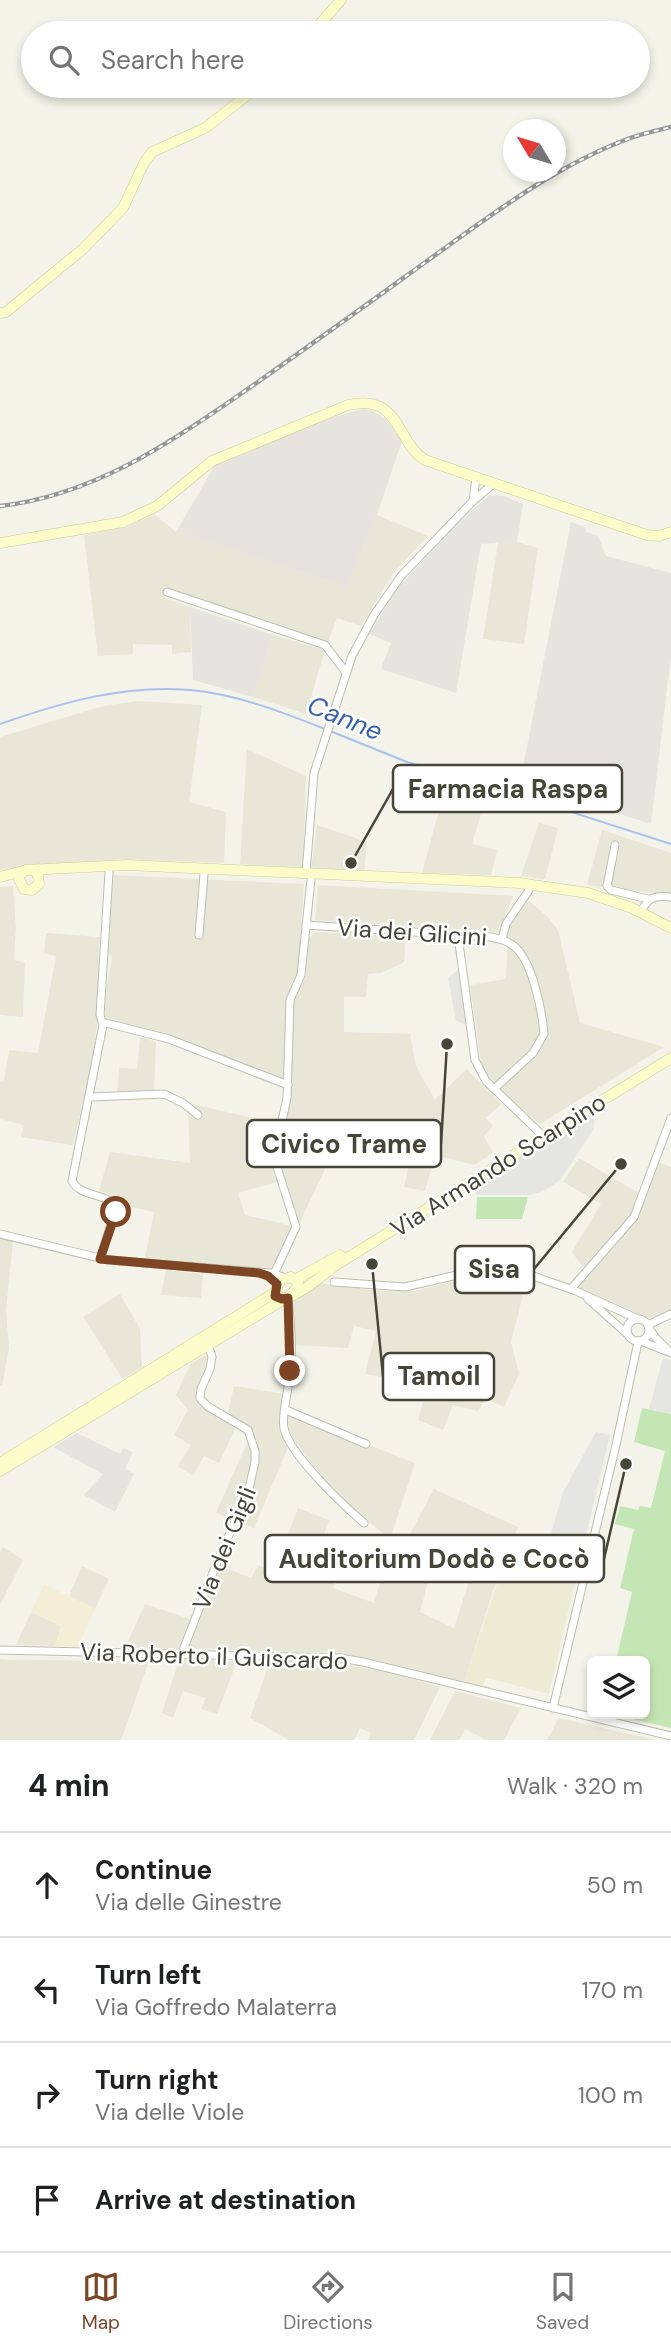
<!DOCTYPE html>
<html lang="en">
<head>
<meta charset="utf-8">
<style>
  body { margin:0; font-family:"DM Sans",sans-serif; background:#f6f6f6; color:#202124 }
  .controls { position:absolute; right:21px; bottom:21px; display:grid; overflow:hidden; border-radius:10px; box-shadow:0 4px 10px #0003 }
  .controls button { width:63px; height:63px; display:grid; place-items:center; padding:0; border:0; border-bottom:2px solid #e0e0e0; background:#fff; color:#202124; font:35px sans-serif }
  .compass { position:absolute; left:503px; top:119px; width:63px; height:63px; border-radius:50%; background:#fff; box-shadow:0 4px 10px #0003; rotate:308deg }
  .stop { position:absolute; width:21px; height:21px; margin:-16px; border:5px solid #7e4524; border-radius:50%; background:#fff }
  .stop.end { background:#7e4524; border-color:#fff; box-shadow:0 2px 7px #0008 }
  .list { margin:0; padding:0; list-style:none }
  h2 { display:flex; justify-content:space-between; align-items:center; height:91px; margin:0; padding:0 28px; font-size:30px }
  h2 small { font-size:23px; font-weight:400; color:#757577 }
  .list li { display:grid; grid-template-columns:46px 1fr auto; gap:21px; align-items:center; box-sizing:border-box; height:105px; padding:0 28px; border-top:2px solid #e0e0e0 }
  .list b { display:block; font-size:26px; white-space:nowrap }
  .list p { margin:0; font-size:23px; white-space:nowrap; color:#757577 }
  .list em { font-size:23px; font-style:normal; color:#757577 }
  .icon { flex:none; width:38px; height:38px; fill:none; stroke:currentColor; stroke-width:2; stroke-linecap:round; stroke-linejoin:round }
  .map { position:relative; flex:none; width:671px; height:1740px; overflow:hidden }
  .search { position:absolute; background:#fff; box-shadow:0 4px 10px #0003; left:21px; right:21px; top:21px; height:77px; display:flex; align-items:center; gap:18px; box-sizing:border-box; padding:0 24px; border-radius:38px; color:#757577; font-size:26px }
  .sheet { height:511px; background:#fff }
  nav { display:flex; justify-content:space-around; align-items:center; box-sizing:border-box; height:98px; border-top:2px solid #e0e0e0; background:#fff; font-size:19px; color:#757577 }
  nav a { display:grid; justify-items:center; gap:4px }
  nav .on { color:#7e4524 }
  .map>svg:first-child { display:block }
  .residential { fill:#e7e6d7; fill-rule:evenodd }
  .commercial { fill:#f4eed6 }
  .industrial { fill:#e6e4de }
  .education { fill:#ecebd4 }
  .green { fill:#c4e6b4 }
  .parking { fill:#e5e5e1 }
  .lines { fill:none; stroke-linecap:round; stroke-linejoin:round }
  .stream { stroke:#a9c1ed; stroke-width:2 }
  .street-casing { stroke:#bfbdac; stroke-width:9 }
  .secondary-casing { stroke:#cecd99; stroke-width:11 }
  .street { stroke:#fff; stroke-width:7 }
  .secondary { stroke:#fcfccb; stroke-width:10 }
  .rail-casing { stroke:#979797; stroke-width:4.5 }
  .rail { stroke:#fff; stroke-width:2; stroke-dasharray:5; stroke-linecap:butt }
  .route { stroke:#7e4524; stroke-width:9 }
  .labels { text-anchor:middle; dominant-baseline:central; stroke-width:5; stroke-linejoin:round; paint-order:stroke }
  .street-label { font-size:24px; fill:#474538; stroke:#fff }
  .water-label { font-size:26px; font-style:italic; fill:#355faf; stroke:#fff }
  .leader { fill:none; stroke:#474538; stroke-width:2.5 }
  .callout-dot { fill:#474538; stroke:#fff; stroke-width:2.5 }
  .callout { fill:#fff; stroke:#474538; stroke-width:2.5 }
  .callout-label { font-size:26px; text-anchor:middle; font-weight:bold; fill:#474538 }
</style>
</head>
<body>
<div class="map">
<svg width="671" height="1740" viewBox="0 0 671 1740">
  <rect width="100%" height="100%" fill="#f4f3e9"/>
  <g class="residential">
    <polygon points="154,514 176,532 347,587 377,515 428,536 394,572 361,626 337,618 328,642 164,587 165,598 190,607 191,652 172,654 172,645 133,644 133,654 98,656 84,535 126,527"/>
    <polygon points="517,542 538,548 524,644 483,639 498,543"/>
    <polygon points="273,635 325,650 306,714 253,697"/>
    <polygon points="138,701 202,705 189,802 226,812 224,863 122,859 25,866 0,870 0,737 103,706"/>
    <polygon points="247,749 306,776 303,867 240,864"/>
    <polygon points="446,785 486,796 472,844 497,850 491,875 422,873"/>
    <polygon points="539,823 558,828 545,879 521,876"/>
    <polygon points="317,825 367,842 364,872 311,869"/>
    <polygon points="602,830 671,853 671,895 587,885"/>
    <polygon points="111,875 304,884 298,974 291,986 286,1003 286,1080 170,1036 104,1018 102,1014 112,958 107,949"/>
    <polygon points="318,885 513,896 499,932 315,920"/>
    <polygon points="13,886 16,928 14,960 25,963 23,1017 0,1015 0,887"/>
    <polygon points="528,900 548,917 558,930 580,1023 664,1047 540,1124 511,1100 482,1068 470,985 506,979 508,927"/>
    <polygon points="316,932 406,937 404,962 381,973 368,974 366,997 344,997 344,1032 410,1034 416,1066 435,1100 467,1069 501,1104 486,1118 493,1126 484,1136 493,1153 474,1165 435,1155 425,1191 404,1187 413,1147 345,1127 298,1226 279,1167 282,1129 288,1112 291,1075 294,994 305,978 309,938"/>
    <polygon points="46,933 100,937 98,959 104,961 93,1060 73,1145 21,1137 24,1125 0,1119 0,1081 4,1080 9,1050 38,1053 56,956 44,953"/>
    <polygon points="140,1037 156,1042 154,1091 117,1093 119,1068 137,1069"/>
    <polygon points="188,1103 278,1124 273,1173 277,1182 238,1193 245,1215 292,1226 286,1243 270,1270 145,1258 154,1212 123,1205 112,1195 99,1191 110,1152 190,1163"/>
    <polygon points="579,1158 642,1195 629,1221 595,1260 583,1267 572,1252 601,1204 563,1182"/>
    <polygon points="658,1162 671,1167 671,1310 651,1318 643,1316 578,1287 633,1224 639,1213"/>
    <polygon points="0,1238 13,1241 6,1311 9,1348 2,1386 0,1386"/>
    <polygon points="166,1270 203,1274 201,1298 161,1295"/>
    <polygon points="493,1277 516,1277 526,1283 511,1342 519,1374 504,1407 486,1399 478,1411 453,1405 443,1430 418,1420 434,1364 401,1354 393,1379 365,1374 376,1331 354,1326 348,1348 294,1345 292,1302 319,1283 381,1291 415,1291 454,1281"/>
    <polygon points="120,1294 140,1329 142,1367 123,1379 83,1317"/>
    <polygon points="209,1353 209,1366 196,1395 202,1406 236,1427 219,1463 204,1456 193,1476 178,1466 191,1445 174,1435 188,1410 176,1395 191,1363"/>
    <polygon points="234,1386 285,1394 280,1427 289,1445 254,1528 237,1521 251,1492 259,1455 251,1431 228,1414"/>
    <polygon points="288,1413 415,1463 390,1539 360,1515 320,1475 293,1438 285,1421"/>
    <polygon points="249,1438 253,1456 250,1478 232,1519 216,1513"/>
    <path d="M434,1489L518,1527L493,1591L464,1682L371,1659L335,1653L188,1648L219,1565L251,1578L258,1565L274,1571L298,1508L329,1520L324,1534L347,1543L333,1588L374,1603L390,1550L403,1547ZM433,1563L470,1578L454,1628L420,1612Z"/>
    <polygon points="3,1547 23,1560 0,1605 0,1552"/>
    <polygon points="82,1566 109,1579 95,1609 69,1596"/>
    <polygon points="145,1604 193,1620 182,1649 125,1648"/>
    <polygon points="31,1612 61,1626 55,1646 16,1645"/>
    <polygon points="0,1659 9,1660 149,1661 121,1740 0,1740"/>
    <polygon points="179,1659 237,1661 217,1714 201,1709 206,1698 183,1691 173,1718 162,1713"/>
    <polygon points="270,1661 330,1663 389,1672 440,1687 414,1740 368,1740 371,1733 360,1728 354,1740 289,1740 250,1718"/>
    <polygon points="455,1691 521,1708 504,1740 486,1740 465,1729 459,1740 430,1740"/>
    <polygon points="559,1718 656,1740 547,1740"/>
  </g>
  <polygon class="commercial" points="44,1584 95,1609 78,1647 55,1646 61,1626 31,1612"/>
  <g class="industrial">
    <polygon points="362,409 371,410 385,418 402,441 377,515 347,587 176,532 215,465 316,422"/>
    <polygon points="490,495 504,496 523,504 517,542 481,544 456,693 381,669 391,643 369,634 396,590 459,521"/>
    <polygon points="571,522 585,527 587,532 598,536 606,556 671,573 671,656 651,824 520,782"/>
    <polygon points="190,607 273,635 253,697 193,680"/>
    <polygon points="77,1433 120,1454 123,1448 133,1452 125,1469 134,1474 115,1512 84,1495 103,1474 53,1447"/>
  </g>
  <polygon class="education" points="513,1536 580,1560 549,1694 486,1678 483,1687 464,1682"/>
  <g class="green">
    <polygon points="477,1197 528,1197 522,1219 476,1219"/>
    <polygon points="642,1408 671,1414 671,1728 611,1714 645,1714 645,1661 616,1661 632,1592 620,1588 634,1529 615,1524 620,1506 638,1510 640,1506 651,1508 665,1451 634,1442"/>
  </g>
  <g class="parking">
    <polygon points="462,967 470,1026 456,1021 448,978"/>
    <polygon points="596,1108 593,1130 560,1180 544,1191 530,1195 476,1195 473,1184"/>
    <polygon points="663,1358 671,1360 671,1414 649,1409"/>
    <polygon points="596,1432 610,1435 580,1560 547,1548 563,1492"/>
  </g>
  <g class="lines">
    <g class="stream">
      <path d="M0,724C60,703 125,684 190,690C236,694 282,712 325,729"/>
      <polyline points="330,731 407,762 490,786 671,844"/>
    </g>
    <defs>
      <g id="street">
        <polyline points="473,501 476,478"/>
        <polyline points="167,592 325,645 345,671"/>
        <polyline points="615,845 607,886 611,890 648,899"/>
        <polyline points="306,873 314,773 352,656 374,615 401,576 473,501 493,484"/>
        <path d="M641,912C648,897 655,895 671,897"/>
        <path d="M306,925L491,937C500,939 509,941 516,948C533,964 542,1011 544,1034L533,1053L494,1089"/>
        <polyline points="199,935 204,874"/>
        <polyline points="458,936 475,1060 486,1081 539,1132"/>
        <polyline points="502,939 506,924 529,890"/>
        <polyline points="103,1025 106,1023 169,1039 288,1085"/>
        <polyline points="90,1097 164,1094 183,1103 198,1115"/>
        <polyline points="0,1234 108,1260 271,1273 286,1278"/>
        <path d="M100,1259L116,1208C107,1192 81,1198 72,1181L103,1025L100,1015L109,872"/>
        <polyline points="274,1274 296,1227 277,1167 280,1130 287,1098 290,1000 301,975 311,879"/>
        <polyline points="334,1282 405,1287 457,1275 519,1271 576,1291 638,1319"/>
        <polyline points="571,1289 634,1217 671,1118"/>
        <path d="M288,1298C291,1323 293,1349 290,1374C289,1387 281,1417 284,1428C289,1454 343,1505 364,1523"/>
        <polyline points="588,1299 626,1333"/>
        <circle cx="638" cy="1330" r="11"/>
        <polyline points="648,1325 671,1314"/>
        <polyline points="649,1328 655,1337 671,1353"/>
        <polyline points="641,1341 666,1351"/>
        <polyline points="286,1410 366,1444"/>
        <polyline points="0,1650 340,1658 363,1662 671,1736"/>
        <polyline points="182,1653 219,1557 248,1493 255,1462 255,1451 248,1430 207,1406 200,1398 201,1389 210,1369 212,1357 208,1344"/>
        <polyline points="553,1708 616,1445 638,1342"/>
      </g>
      <g id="secondary">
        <polyline points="312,33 341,0"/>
        <polyline points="0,313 6,312 83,249 123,208 144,163 152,152 205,128 259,86"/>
        <path d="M0,543L123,522L157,506L212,461L348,405C401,393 395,441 425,460L647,535L659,536L671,532"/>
        <polyline points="34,870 38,875 39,884 32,890 24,889 19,879 21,873 26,870 127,865 519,883 588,893 632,908 671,928"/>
        <polyline points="0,877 23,871"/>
        <polyline points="296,1279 340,1255"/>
        <path d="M290,1296L297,1288L298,1282L291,1277L281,1280L274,1293L282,1299C302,1294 320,1277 336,1265L671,1058"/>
        <polyline points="0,1463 274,1293"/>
        <polyline points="0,1471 286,1298"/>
      </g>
    </defs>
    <use href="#street" class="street-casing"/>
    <use href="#secondary" class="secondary-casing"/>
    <use href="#street" class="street"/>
    <use href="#secondary" class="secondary"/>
    <defs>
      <path id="rail" d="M0,506C91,496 169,444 242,393C304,350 366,305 427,261C490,216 552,168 625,140C640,134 656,131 671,127"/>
    </defs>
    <use href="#rail" class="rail-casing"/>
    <use href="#rail" class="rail"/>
  </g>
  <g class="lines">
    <polyline class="route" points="116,1212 100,1259 259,1273 268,1276 277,1284 275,1296 282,1299 288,1298 290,1371"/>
  </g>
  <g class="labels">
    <g class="street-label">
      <text transform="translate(412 932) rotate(4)">Via dei Glicini</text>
      <text transform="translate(498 1165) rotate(-32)">Via Armando Scarpino</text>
      <text transform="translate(224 1548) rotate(-68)">Via dei Gigli</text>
      <text transform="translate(214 1656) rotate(2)">Via Roberto il Guiscardo</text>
    </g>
    <g class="water-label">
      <text transform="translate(345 718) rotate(22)">Canne</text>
    </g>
  </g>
  <path class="leader" d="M351 863L393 789M447 1044L441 1144M621 1164L534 1269M372 1264L383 1376M626 1464L604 1559"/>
  <g class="callout-dot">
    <circle cx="351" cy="863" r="7"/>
    <circle cx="447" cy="1044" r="7"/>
    <circle cx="621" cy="1164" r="7"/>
    <circle cx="372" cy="1264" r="7"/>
    <circle cx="626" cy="1464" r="7"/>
  </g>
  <g class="callout">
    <rect x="393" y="765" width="229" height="47" rx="7"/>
    <rect x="247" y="1120" width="194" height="47" rx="7"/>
    <rect x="455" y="1246" width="79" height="47" rx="7"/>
    <rect x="383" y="1353" width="111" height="47" rx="7"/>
    <rect x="265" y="1535" width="339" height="47" rx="7"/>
  </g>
  <g class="callout-label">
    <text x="508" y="798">Farmacia Raspa</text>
    <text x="344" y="1153">Civico Trame</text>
    <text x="494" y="1278">Sisa</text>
    <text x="439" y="1385">Tamoil</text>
    <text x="434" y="1568">Auditorium Dodò e Cocò</text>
  </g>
</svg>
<div class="controls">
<button><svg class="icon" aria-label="layers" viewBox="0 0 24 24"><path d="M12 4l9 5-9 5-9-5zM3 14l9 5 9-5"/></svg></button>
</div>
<svg class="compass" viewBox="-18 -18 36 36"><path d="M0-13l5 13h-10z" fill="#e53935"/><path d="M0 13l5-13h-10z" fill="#757577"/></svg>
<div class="stop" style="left:116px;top:1212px"></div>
<div class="stop end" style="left:290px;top:1371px"></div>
<div class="search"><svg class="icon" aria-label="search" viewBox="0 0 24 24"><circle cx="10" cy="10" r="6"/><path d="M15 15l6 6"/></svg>Search here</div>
</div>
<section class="sheet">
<h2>4 min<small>Walk · 320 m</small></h2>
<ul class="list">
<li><svg class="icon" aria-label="ahead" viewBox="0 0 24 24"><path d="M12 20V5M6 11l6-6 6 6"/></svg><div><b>Continue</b><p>Via delle Ginestre</p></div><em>50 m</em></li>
<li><svg class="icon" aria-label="left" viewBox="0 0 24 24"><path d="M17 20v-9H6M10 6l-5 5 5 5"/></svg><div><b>Turn left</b><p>Via Goffredo Malaterra</p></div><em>170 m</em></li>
<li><svg class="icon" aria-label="right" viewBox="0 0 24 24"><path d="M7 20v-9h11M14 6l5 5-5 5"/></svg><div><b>Turn right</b><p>Via delle Viole</p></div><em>100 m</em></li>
<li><svg class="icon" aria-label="arrive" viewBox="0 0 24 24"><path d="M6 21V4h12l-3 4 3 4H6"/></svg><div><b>Arrive at destination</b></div></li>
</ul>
</section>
<nav>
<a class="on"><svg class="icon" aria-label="map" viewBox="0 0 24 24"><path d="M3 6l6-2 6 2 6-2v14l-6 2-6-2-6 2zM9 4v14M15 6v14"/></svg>Map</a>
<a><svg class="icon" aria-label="directions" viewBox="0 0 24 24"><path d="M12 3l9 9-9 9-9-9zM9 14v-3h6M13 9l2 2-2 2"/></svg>Directions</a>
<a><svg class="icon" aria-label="saved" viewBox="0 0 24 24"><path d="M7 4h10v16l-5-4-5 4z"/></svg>Saved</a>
</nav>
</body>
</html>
